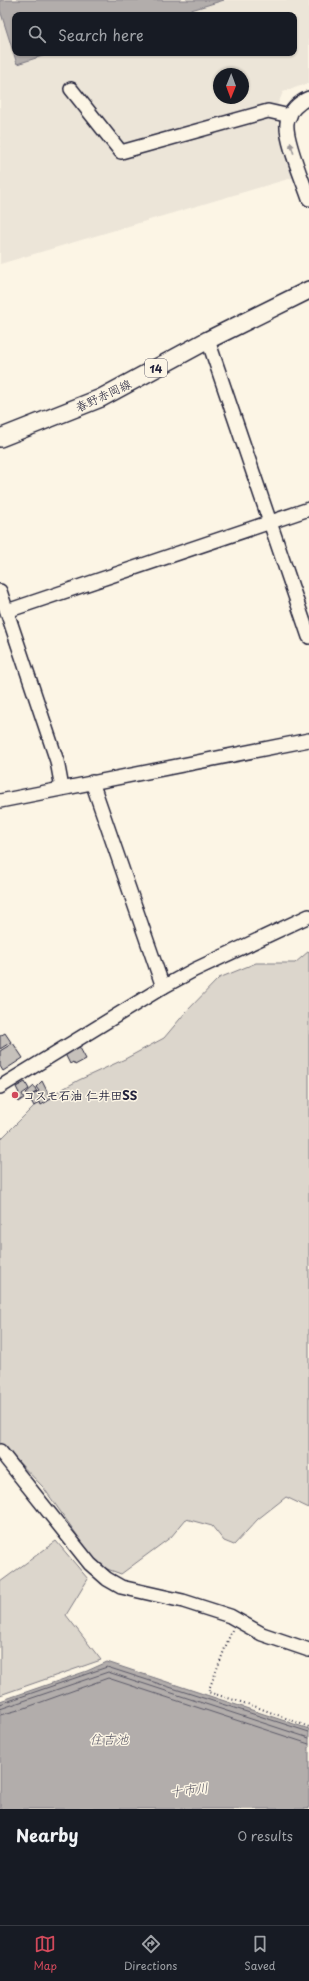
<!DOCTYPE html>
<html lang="en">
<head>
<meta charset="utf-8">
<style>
  body { margin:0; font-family:"Playpen Sans","Klee One",sans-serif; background:#20242c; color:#f1f3f6 }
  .compass { position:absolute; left:213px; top:68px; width:36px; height:36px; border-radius:50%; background:#171b24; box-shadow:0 1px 3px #0004; rotate:181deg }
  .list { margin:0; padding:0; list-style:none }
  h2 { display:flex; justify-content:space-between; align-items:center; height:52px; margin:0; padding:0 16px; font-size:17px }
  h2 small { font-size:13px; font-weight:400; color:#9ea1a6 }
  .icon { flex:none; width:22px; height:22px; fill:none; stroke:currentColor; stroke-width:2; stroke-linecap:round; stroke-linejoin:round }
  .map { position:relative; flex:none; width:309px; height:1809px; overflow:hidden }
  .search { position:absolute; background:#171b24; box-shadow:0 1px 3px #0004; left:12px; right:12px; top:12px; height:44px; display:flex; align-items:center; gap:10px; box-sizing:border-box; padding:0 14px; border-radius:8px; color:#9ea1a6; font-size:15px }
  .sheet { height:116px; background:#171b24 }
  nav { display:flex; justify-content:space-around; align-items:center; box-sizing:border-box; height:56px; border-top:1px solid #363941; background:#171b24; font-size:11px; color:#9ea1a6 }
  nav a { display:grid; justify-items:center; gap:2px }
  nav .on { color:#d1495b }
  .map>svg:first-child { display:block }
  .built { fill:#ece5d8; fill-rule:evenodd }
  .green { fill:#dcd6cc; stroke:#7f7c84 }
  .water { fill:#b2adab; stroke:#78757e }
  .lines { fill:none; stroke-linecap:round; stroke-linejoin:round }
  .shore { stroke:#5c5a68; stroke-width:1 }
  .building { fill:#c6c1bb; stroke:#22223b }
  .minor-casing { stroke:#22223b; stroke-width:16 }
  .major-casing { stroke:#22223b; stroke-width:20 }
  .path { stroke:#22223b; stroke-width:2; stroke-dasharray:1 3; stroke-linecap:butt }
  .minor { stroke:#fcf5e5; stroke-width:13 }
  .major { stroke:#fcf5e5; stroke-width:17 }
  .oneway { fill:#9a9698 }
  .poi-dot { fill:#d1495b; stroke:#fcf5e5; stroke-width:1.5 }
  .labels { text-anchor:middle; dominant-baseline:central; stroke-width:3; stroke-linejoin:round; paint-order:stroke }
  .shield { fill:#fcf5e5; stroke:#63616e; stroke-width:1 }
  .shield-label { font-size:11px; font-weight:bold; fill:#22223b }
  .street-label { font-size:12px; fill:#22223b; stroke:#fcf5e5 }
  .poi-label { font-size:12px; font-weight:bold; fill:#22223b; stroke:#fcf5e5; text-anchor:start }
  .water-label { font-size:13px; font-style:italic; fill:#545362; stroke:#fcf5e5 }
</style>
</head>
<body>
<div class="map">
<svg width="309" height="1809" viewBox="0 0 309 1809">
  <rect width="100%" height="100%" fill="#fcf5e5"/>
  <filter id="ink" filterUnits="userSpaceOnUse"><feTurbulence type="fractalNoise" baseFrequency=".025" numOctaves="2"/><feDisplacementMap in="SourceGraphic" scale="8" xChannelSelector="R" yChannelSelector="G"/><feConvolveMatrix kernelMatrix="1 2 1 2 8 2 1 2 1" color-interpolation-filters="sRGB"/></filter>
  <g filter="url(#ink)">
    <path class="built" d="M224,0H309V83L283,92L274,114L295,177L0,264V10L17,64L52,53H294V15H175ZM219,74H243V98H219Z"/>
    <g class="green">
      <polygon points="309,951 309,1508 286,1497 258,1519 234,1545 224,1541 212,1526 186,1519 171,1537 121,1574 99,1566 43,1487 0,1443 0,1140 37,1103 79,1080 125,1059 164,1038 185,1013 219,978 256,963 295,963"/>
      <polygon points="56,1541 88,1579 66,1615 101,1660 0,1695 0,1582"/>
    </g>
    <g class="water">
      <polygon points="0,0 224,0 175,15 15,15 15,53 52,53 17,64 0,10"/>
      <polygon points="107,1662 309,1729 309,1809 0,1809 0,1701 87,1671"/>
    </g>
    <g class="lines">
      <g class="shore">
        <polyline points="0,1704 107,1667 309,1732"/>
        <polyline points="0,1709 108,1672 309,1738"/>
        <polyline points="0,1715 22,1709 108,1678 309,1744"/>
      </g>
    </g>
    <g class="building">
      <polygon points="5,1033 11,1042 0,1049 0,1036"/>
      <polygon points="13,1043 23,1058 3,1071 0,1066 0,1051"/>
      <polygon points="79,1046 86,1059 75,1065 73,1062 70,1064 65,1054"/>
      <polygon points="42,1081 51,1099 41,1105 40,1102 34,1106 29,1097 39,1091 36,1087"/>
      <polygon points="25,1082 29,1089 22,1094 24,1098 18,1102 14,1096 19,1093 16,1087"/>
      <polygon points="34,1086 37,1092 28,1096 26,1093"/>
    </g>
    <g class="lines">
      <defs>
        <g id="minor">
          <polyline points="71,89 121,152 268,111 290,116"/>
          <path d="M309,98C299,102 289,111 287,123C285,140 303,181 309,199"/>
          <polyline points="208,340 309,637"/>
          <polyline points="0,591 57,761 62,788"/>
          <polyline points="7,611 309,509"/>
          <polyline points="92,782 163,987"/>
          <polyline points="0,801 309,740"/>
          <polyline points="0,1087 163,987 194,970 309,916"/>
          <polyline points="0,1451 90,1564 107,1579 121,1587 183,1601 230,1616 262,1634 309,1650"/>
        </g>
        <polyline id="major" points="0,438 101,398 208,340 309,290"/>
      </defs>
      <use href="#minor" class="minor-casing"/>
      <use href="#major" class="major-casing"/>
      <polyline class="path" points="232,1630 208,1692 254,1706 309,1727"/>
      <use href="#minor" class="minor"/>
      <use href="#major" class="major"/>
    </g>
    <defs><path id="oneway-solid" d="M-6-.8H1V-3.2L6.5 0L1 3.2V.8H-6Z"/></defs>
    <use class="oneway" href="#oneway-solid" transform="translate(292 148) rotate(-107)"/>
  </g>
  <circle class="poi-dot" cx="15" cy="1095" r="4"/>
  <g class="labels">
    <rect class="shield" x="145" y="359" width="22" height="18" rx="3"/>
    <g class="shield-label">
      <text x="156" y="368">14</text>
    </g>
    <g class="street-label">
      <text transform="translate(103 395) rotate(-25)">春野赤岡線</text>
    </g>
    <g class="poi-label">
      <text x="23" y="1095">コスモ石油 仁井田SS</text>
    </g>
    <g class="water-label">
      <text x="109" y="1738">住吉池</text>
      <text transform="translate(189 1789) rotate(-7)">十市川</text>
    </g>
  </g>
</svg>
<svg class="compass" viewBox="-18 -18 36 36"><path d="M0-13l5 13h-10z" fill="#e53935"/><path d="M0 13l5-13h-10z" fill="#9ea1a6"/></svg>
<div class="search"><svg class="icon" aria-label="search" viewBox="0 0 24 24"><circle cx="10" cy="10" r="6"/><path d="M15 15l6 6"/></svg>Search here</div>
</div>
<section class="sheet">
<h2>Nearby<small>0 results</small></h2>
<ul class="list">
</ul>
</section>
<nav>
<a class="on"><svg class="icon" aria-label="map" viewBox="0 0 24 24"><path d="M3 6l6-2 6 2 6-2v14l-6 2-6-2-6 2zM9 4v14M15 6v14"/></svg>Map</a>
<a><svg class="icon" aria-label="directions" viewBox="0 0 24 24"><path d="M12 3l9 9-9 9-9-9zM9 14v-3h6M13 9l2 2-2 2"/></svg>Directions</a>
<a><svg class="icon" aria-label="saved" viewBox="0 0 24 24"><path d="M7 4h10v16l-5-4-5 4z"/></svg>Saved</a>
</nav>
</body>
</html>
